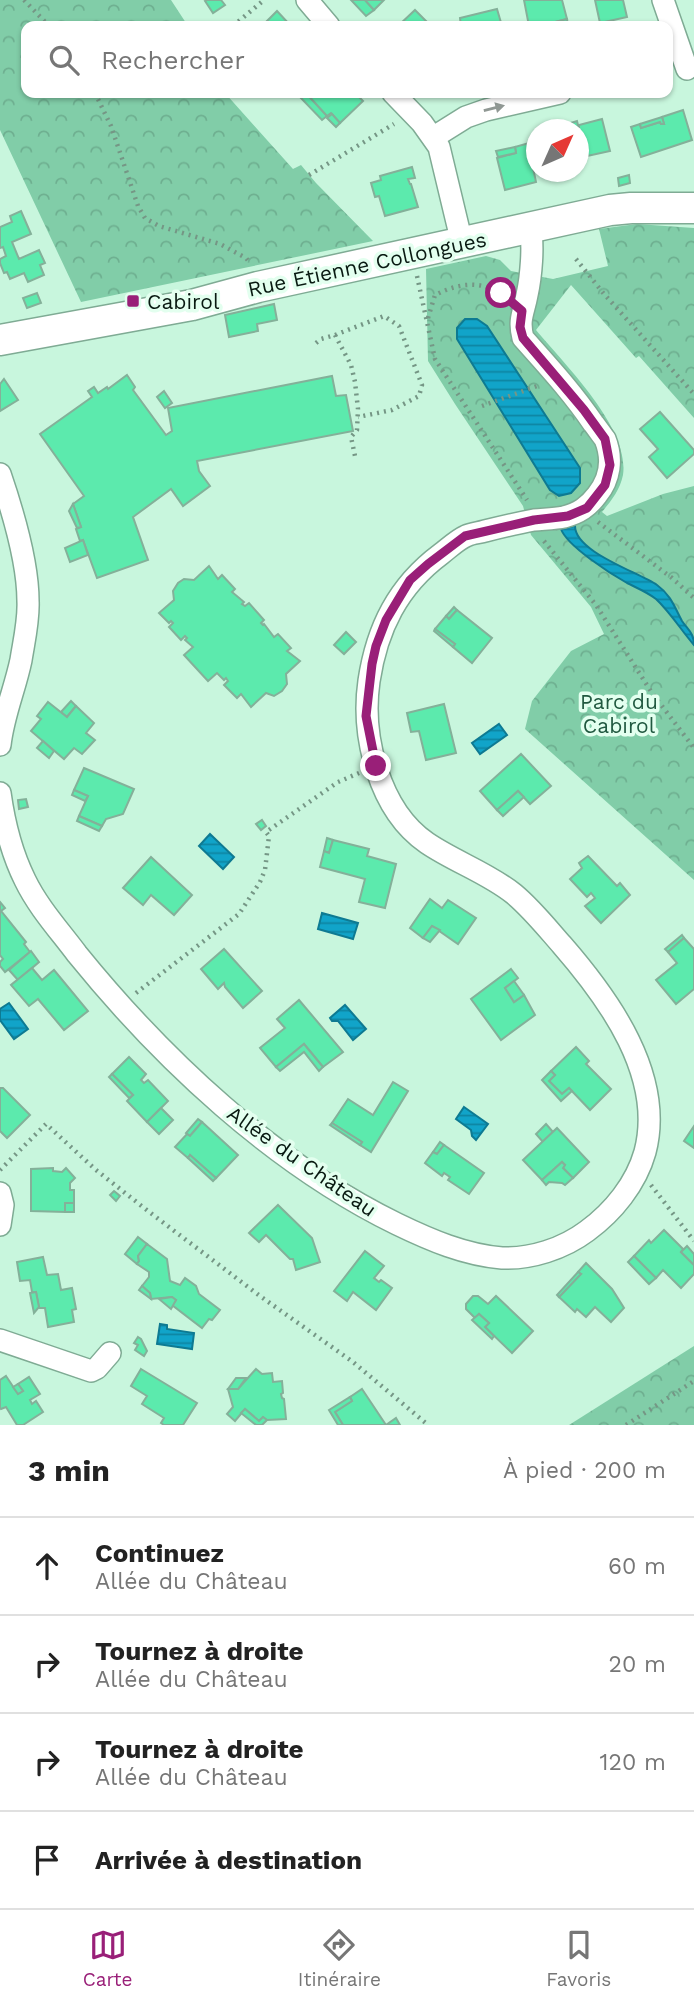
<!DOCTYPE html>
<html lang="fr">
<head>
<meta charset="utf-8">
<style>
  body { margin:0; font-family:"Work Sans",sans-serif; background:#f2f2f2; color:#222 }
  .compass { position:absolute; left:526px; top:119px; width:63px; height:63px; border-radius:50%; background:#fff; box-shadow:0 2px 5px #0004; rotate:45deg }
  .stop { position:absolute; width:21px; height:21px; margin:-16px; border:5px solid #991f78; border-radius:50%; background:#fff }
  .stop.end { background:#991f78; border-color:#fff; box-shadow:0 2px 7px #0008 }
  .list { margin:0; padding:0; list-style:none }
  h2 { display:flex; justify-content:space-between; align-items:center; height:91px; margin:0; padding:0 28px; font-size:30px }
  h2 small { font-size:23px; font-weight:400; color:#767676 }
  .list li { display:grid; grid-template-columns:46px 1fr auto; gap:21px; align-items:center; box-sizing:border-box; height:98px; padding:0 28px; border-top:2px solid #e0e0e0 }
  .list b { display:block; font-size:26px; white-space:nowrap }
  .list p { margin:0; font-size:23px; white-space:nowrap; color:#767676 }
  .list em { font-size:23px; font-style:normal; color:#767676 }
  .icon { flex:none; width:38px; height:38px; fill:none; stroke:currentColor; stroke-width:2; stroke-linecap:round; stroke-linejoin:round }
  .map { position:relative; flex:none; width:694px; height:1425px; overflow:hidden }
  .search { position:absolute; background:#fff; box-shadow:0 2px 5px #0004; left:21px; right:21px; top:21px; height:77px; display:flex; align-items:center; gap:18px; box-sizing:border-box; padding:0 24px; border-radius:14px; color:#767676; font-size:26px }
  .sheet { height:483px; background:#fff }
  nav { display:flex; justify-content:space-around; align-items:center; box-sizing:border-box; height:98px; border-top:2px solid #e0e0e0; background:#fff; font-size:19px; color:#767676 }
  nav a { display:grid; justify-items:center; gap:4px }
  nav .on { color:#991f78 }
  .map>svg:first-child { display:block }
  .forest { fill:url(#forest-crowns) }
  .water { fill:url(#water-rules); stroke:#0e7a92; stroke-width:2 }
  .building { fill:#5ceaad; stroke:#84b099; stroke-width:2 }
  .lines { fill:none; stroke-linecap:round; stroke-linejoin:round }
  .street-casing { stroke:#7fab94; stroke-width:24 }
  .secondary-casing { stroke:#7fab94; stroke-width:33 }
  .path { stroke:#759685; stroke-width:4.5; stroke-dasharray:2 5; stroke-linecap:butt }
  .street { stroke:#fff; stroke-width:21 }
  .secondary { stroke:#fff; stroke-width:30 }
  .oneway { fill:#909894 }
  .route { stroke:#991f78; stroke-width:9 }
  .poi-dot { fill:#991f78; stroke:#e3ffef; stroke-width:2.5 }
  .labels { text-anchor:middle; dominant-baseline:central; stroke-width:7; stroke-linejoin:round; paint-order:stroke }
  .street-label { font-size:21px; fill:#081911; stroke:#e3ffef }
  .poi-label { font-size:21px; fill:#081911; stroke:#e3ffef; text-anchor:start }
  .park-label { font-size:21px; fill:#215940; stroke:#e3ffef }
</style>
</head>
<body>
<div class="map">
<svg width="694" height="1425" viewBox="0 0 694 1425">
  <defs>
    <pattern id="forest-crowns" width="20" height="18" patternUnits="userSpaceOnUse" patternTransform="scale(1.75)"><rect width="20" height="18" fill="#81cda8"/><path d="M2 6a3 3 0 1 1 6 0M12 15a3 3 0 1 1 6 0" fill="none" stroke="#6eaf90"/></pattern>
    <pattern id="water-rules" width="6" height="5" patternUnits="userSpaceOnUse" patternTransform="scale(1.75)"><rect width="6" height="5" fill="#11a4c9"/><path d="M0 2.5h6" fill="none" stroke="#0e85a2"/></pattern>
  </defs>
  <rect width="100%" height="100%" fill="#c8f6dd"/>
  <g class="forest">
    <polygon points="0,0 171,0 188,26 26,26 26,93 225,93 293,169 301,165 316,183 373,241 81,302 0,130"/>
    <path d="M637,224L694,228V418L639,356L636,358L571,285L536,330C565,365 630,428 623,475C620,490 611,501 602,512L607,516L663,494L694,486V880L525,729L532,701L571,651L604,634L591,607L531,535L523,506L455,404L428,361L426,269L486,256L500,260L511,271L553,279L608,266L599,229Z"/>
    <polygon points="694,1346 694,1425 569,1425"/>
  </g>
  <g class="water">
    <polygon points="465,319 477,319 487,326 580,468 580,483 571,493 559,496 550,490 457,339 457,328"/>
    <path d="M575,526C575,552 638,572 657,585C671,595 675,608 682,621C688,630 694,633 694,645C681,630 670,612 656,599C647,592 637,588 627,583C611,574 567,546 561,529Z"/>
    <polygon points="499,724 507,735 480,754 472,743"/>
    <polygon points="210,834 234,857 223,869 199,846"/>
    <polygon points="322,913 358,923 353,939 318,929"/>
    <polygon points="9,1003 28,1029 14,1039 0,1020 0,1009"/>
    <polygon points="345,1005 366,1029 353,1040 338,1021 332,1021 330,1018"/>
    <polygon points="464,1107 488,1124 476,1140 472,1136 471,1130 456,1119"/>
    <polygon points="160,1324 167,1325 167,1329 194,1333 192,1349 157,1344"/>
  </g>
  <g class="building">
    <polygon points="207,0 221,0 225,5 213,13 205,1"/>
    <polygon points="351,0 365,0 374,10 366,16"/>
    <polygon points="365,0 384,0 374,10"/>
    <polygon points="524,0 562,0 567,19 551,23 551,26 529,26"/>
    <polygon points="595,0 623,0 627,17 600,23"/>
    <polygon points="497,9 502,26 461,26 460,18"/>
    <polygon points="415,10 431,26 398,26"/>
    <polygon points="277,11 290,25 288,26 265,26 264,24"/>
    <polygon points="567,19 568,26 551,26 551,23"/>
    <polygon points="302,93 306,93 327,116 322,120 299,96"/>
    <polygon points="306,93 355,93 363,101 340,123 331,113 327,116"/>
    <polygon points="683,110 692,140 641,157 631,127 640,124 641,128 660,122 661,124 664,124 662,117"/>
    <polygon points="332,114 340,123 336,127 327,118"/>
    <polygon points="662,117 664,124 661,124 660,122 641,128 640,124"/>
    <polygon points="602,119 610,151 578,158 578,130 574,130 579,129 579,125"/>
    <polygon points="577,121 579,129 573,130 571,123"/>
    <polygon points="571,123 573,130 553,130 552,127"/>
    <polygon points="536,141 536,162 532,163 536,182 505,190 497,158 516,153 515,147"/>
    <polygon points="515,147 516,153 498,157 496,151"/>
    <polygon points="412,167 415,178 408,179 410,184 411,184 418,207 385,216 379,196 375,197 371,183 381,180 380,176"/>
    <polygon points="629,175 630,183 619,186 618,178"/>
    <polygon points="21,211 31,234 12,242 19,259 39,250 45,263 40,265 44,275 28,282 24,273 10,279 7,272 4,273 0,263 0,259 6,256 3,247 0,248 0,227 12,222 10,216"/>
    <polygon points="37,293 41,303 27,308 23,298"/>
    <polygon points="274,304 277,320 257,324 258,331 229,337 225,315"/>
    <polygon points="127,375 135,387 133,390 166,435 172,431 168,408 332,376 336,396 346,395 353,431 197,461 199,471 210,486 183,506 171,489 133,517 148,560 97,578 83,540 80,541 76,529 81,527 73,504 84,496 40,434 92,397 88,391 94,387 98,393 107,387 108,389"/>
    <polygon points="4,379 18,400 0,411 0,384"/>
    <polygon points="164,391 172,403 165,408 157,397"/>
    <polygon points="660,412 694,450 694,454 667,478 649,457 658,449 640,429"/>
    <polygon points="73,504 81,527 77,528 69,511"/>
    <polygon points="83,540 88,555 70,562 65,548"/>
    <polygon points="209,566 218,579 222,575 235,589 232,592 244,602 242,604 245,606 249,603 264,620 261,623 263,625 264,624 274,637 278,634 291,648 287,651 300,661 286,674 287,684 282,691 274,696 266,693 251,707 241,694 237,698 224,685 228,681 226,678 224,680 217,673 208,681 184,655 193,647 185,640 187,638 185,636 181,640 169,627 173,623 171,621 169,623 159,613 174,600 173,591 178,583 184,579 194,580"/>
    <polygon points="454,607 457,610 449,619 446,616"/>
    <polygon points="457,610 492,638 472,663 453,647 455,644 435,629 446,616 449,619"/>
    <polygon points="435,629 455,644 453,647 434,631"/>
    <polygon points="346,632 356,642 344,654 334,645"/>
    <polygon points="71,701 76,706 67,717 61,712"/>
    <polygon points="48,702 67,717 76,706 94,723 86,733 95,740 82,754 74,748 64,759 31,731 41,719 37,716"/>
    <polygon points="444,704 456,753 426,760 419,731 411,732 407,713"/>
    <polygon points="43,741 54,751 49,758 37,748"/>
    <polygon points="521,754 551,786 530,804 518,791 497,810 480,791"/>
    <polygon points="84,768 134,789 123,814 106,819 102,826 79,816 88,796 74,790"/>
    <polygon points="74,790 88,796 85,801 72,795"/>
    <polygon points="518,791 524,797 503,816 497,810"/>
    <polygon points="26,799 28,807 19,809 18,800"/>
    <polygon points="79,816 102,826 99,831 77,821"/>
    <polygon points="262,820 266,826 261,830 256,824"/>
    <polygon points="327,838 333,840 329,853 324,851"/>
    <polygon points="333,840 369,849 367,856 396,864 385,908 359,902 365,879 320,867 324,851 329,853"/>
    <polygon points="588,856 617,886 620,883 630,895 601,923 585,906 595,898 591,893 587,897 570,879 582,868 579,863"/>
    <polygon points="151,857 192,895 174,915 151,895 143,905 123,888"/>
    <polygon points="430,899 442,908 448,900 476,918 458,944 432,926 423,938 410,928"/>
    <polygon points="0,902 5,908 1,911 26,942 24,944 30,952 5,972 0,966 0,962 3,959 0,955"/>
    <polygon points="432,926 440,930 430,942 423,938"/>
    <polygon points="682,935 684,938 668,952 665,949"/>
    <polygon points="684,938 694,949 694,989 676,1004 656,980 677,963 668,952"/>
    <polygon points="224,949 262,991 243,1008 225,987 224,983 218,989 201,969"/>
    <polygon points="31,951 39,962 18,980 9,970"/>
    <polygon points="32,968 42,980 54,970 88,1011 64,1030 38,999 29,1006 11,985"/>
    <polygon points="511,969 518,978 505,988 514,1002 524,995 535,1015 501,1040 471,999"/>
    <polygon points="514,981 524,995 514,1002 505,988"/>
    <polygon points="299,1000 343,1052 323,1067 304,1044 276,1067 260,1048 285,1028 277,1019"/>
    <polygon points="304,1044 323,1067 319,1071 304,1052 280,1071 276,1067"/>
    <polygon points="576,1047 589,1061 586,1064 611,1089 590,1110 569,1088 562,1094 549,1081 555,1075 551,1071"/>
    <polygon points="129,1057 146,1074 141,1080 144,1083 148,1080 168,1101 147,1122 127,1101 133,1095 112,1074"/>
    <polygon points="551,1071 555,1075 549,1081 562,1094 569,1088 572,1091 561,1101 542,1080"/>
    <polygon points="112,1074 133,1095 129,1098 109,1077"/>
    <polygon points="393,1082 408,1091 371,1152 360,1145 362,1142 332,1123 348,1099 373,1115"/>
    <polygon points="0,1088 3,1088 30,1115 7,1138 0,1131"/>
    <polygon points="161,1108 173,1120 159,1134 147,1122"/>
    <polygon points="198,1119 202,1122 190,1136 186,1133"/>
    <polygon points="202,1122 238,1155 216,1178 190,1155 188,1158 175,1147 187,1134 190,1136"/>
    <polygon points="332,1123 362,1142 360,1145 330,1125"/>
    <polygon points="546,1124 553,1132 543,1142 536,1134"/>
    <polygon points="694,1126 694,1148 684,1141"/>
    <polygon points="557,1128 589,1162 573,1178 563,1168 565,1165 562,1162 542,1180 523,1160"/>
    <polygon points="440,1142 444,1145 437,1154 433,1152"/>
    <polygon points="444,1145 484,1173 469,1194 448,1180 450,1177 444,1173 442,1176 425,1163 433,1152 437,1154"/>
    <polygon points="190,1155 216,1178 213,1181 188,1158"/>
    <polygon points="562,1162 565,1165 563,1168 573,1178 565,1185 562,1183 549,1182 546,1185 542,1180"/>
    <polygon points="53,1168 53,1171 62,1172 66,1168 75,1178 70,1183 70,1190 74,1190 74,1203 65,1203 65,1212 31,1211 31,1169"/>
    <polygon points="114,1191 120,1196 116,1201 110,1195"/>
    <rect x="65" y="1203" width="9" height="9"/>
    <polygon points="278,1205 312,1238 320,1262 296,1270 293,1259 290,1259 266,1235 259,1242 249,1233"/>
    <polygon points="664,1230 683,1249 681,1252 694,1265 694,1274 681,1288 663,1270 656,1278 634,1256 649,1240 651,1243"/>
    <polygon points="138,1237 147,1244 138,1256 139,1261 137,1264 125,1254"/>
    <polygon points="147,1244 167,1259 170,1281 180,1285 185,1278 196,1286 199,1294 220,1310 212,1320 209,1319 202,1328 172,1305 176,1300 172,1297 151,1299 150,1293 142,1286 149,1277 149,1272 137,1264 139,1261 138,1256"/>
    <polygon points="687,1246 694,1254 694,1265 681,1252"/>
    <polygon points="365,1251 384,1266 374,1278 379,1282 381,1280 392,1288 376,1310 353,1292 347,1301 334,1291"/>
    <polygon points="634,1256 656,1278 649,1284 628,1262"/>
    <polygon points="43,1257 47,1275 58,1274 61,1290 72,1288 76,1309 72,1310 74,1322 48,1327 45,1308 39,1308 36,1292 32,1292 30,1280 20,1281 17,1262"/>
    <polygon points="586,1263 612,1289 624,1308 611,1322 595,1307 586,1317 577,1309 575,1312 559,1297 581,1274 578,1272"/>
    <polygon points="578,1272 581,1274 559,1297 557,1295"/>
    <polygon points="142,1286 150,1293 151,1299 139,1290"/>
    <polygon points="36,1292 39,1307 34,1313 30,1293"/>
    <polygon points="473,1296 478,1296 488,1304 496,1296 533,1331 512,1353 485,1327 489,1323 479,1314 475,1318 466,1309 466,1304"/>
    <polygon points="172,1297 176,1300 171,1309 159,1299"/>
    <polygon points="479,1314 489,1323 485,1327 494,1336 492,1339 472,1320"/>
    <polygon points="138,1337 141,1339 147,1351 144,1356 135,1350 138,1345 134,1343"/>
    <polygon points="141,1369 197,1403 183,1425 164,1425 161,1423 164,1418 142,1404 147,1396 131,1386"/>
    <polygon points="256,1369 262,1374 272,1373 273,1382 282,1381 283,1393 281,1394 282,1398 284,1399 286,1419 267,1420 263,1417 259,1421 245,1409 235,1421 227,1414 233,1407 228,1389 238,1389"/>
    <polygon points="6,1376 18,1394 23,1391 18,1384 29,1377 40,1394 30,1400 32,1404 36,1401 43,1412 23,1425 17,1425 6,1407 1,1409 0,1408 0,1380"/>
    <polygon points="236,1378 246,1378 238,1389 228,1389"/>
    <polygon points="18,1384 23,1391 18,1394 13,1387"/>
    <polygon points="362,1389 386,1425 343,1425 335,1412 352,1401 350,1397"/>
    <polygon points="350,1397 352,1401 335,1412 343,1425 338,1425 329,1410"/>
    <polygon points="245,1409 259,1421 263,1417 267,1420 262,1425 256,1425 241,1413"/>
    <polygon points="396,1418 400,1425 386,1425"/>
  </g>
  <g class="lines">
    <defs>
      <g id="street">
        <polyline points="307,0 329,26"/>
        <polyline points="663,0 687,69"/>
        <polyline points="393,93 422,123 439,147 462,243"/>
        <polyline points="434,137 466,117 486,110 560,93"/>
        <path d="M0,474C13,512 28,561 28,601C29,620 24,641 21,660C15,689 3,716 0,745"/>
        <path d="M0,793C4,822 12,854 25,880C38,907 59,930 77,954C163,1060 274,1164 397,1224C430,1240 465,1255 502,1258C531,1259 563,1249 587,1231C613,1212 636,1184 645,1152C665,1076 609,999 562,945C547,928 532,909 514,894C488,873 455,862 427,843C379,810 361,736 369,681C377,628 398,586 441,554C449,548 457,540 466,536C472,533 479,533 485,531C501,527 518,523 534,520C544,519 555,519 564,517C579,513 588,507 597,495C610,479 613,459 605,439C604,438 594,424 593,423C572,392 547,365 523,338C518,319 524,312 527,295C531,277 534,245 530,228"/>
        <polyline points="0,1193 3,1205 0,1225"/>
        <polyline points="0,1340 91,1371 97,1368 110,1353"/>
      </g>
      <polyline id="secondary" points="0,340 192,305 258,287 610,210 631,208 694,208"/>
    </defs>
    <use href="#street" class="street-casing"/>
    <use href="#secondary" class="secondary-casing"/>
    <g class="path">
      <polyline points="24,0 49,26"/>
      <polyline points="233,26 264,0"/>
      <polyline points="95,93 111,126 138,206 145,218 159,226 220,244 246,258 250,263"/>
      <polyline points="309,175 394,124"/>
      <polyline points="576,259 604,294 694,394"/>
      <polyline points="417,276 435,359 527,500"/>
      <path d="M428,318L435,295C459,283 482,279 505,297"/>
      <polyline points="335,335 384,316 399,326 422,385 419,396 392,410 358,417"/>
      <polyline points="316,343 321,339 335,335 351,365 355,382 358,409 357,430 351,437 355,456"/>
      <polyline points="482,406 540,385"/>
      <polyline points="598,522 672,578 694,598"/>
      <polyline points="544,541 596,605 652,693 694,748"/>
      <polyline points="136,993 239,914 260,882 265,870 269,836 266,832 338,782 359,773"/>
      <polyline points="0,1170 46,1124 96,1170 148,1211 260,1296 353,1362 428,1425"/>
      <polyline points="651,1185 694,1241"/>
      <polyline points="626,1425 694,1381"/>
    </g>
    <use href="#street" class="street"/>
    <use href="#secondary" class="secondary"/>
  </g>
  <defs><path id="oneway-solid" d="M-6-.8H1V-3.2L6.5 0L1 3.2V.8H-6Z" transform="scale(1.75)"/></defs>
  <use class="oneway" href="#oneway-solid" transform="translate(494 108) rotate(-14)"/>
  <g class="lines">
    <polyline class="route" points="376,766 366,716 372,664 376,646 386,620 410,580 428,564 465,536 534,520 568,516 587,508 605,485 610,465 605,439 584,410 523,338 520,327 522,311 501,293"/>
  </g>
  <rect class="poi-dot" x="126" y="294" width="14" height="14" rx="3.5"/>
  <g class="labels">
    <g class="street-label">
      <text transform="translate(367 264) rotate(-12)">Rue Étienne Collongues</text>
      <text transform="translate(302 1161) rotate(35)">Allée du Château</text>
    </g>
    <g class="poi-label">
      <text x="147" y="301">Cabirol</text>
    </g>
    <g class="park-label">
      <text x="619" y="701">Parc du<tspan x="619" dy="24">Cabirol</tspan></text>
    </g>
  </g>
</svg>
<svg class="compass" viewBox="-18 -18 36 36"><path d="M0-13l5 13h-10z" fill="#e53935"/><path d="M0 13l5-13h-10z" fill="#767676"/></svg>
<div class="stop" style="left:501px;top:293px"></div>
<div class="stop end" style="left:376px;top:766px"></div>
<div class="search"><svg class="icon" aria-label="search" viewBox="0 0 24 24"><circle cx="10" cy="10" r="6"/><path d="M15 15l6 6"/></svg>Rechercher</div>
</div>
<section class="sheet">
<h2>3 min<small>À pied · 200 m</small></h2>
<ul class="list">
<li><svg class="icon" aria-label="ahead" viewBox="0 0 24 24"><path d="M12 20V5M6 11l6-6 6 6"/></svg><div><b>Continuez</b><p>Allée du Château</p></div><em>60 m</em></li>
<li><svg class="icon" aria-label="right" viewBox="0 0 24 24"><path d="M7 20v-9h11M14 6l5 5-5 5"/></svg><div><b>Tournez à droite</b><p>Allée du Château</p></div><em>20 m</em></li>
<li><svg class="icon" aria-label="right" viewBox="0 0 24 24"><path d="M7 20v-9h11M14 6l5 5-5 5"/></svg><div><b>Tournez à droite</b><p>Allée du Château</p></div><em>120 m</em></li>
<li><svg class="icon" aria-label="arrive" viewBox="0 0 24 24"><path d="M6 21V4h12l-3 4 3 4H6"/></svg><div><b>Arrivée à destination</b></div></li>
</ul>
</section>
<nav>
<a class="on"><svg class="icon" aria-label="map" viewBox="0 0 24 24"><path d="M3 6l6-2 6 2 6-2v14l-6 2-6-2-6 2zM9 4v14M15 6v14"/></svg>Carte</a>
<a><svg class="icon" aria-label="directions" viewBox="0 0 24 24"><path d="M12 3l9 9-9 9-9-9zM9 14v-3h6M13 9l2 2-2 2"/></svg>Itinéraire</a>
<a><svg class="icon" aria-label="saved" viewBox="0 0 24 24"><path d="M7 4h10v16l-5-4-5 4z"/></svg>Favoris</a>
</nav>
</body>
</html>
